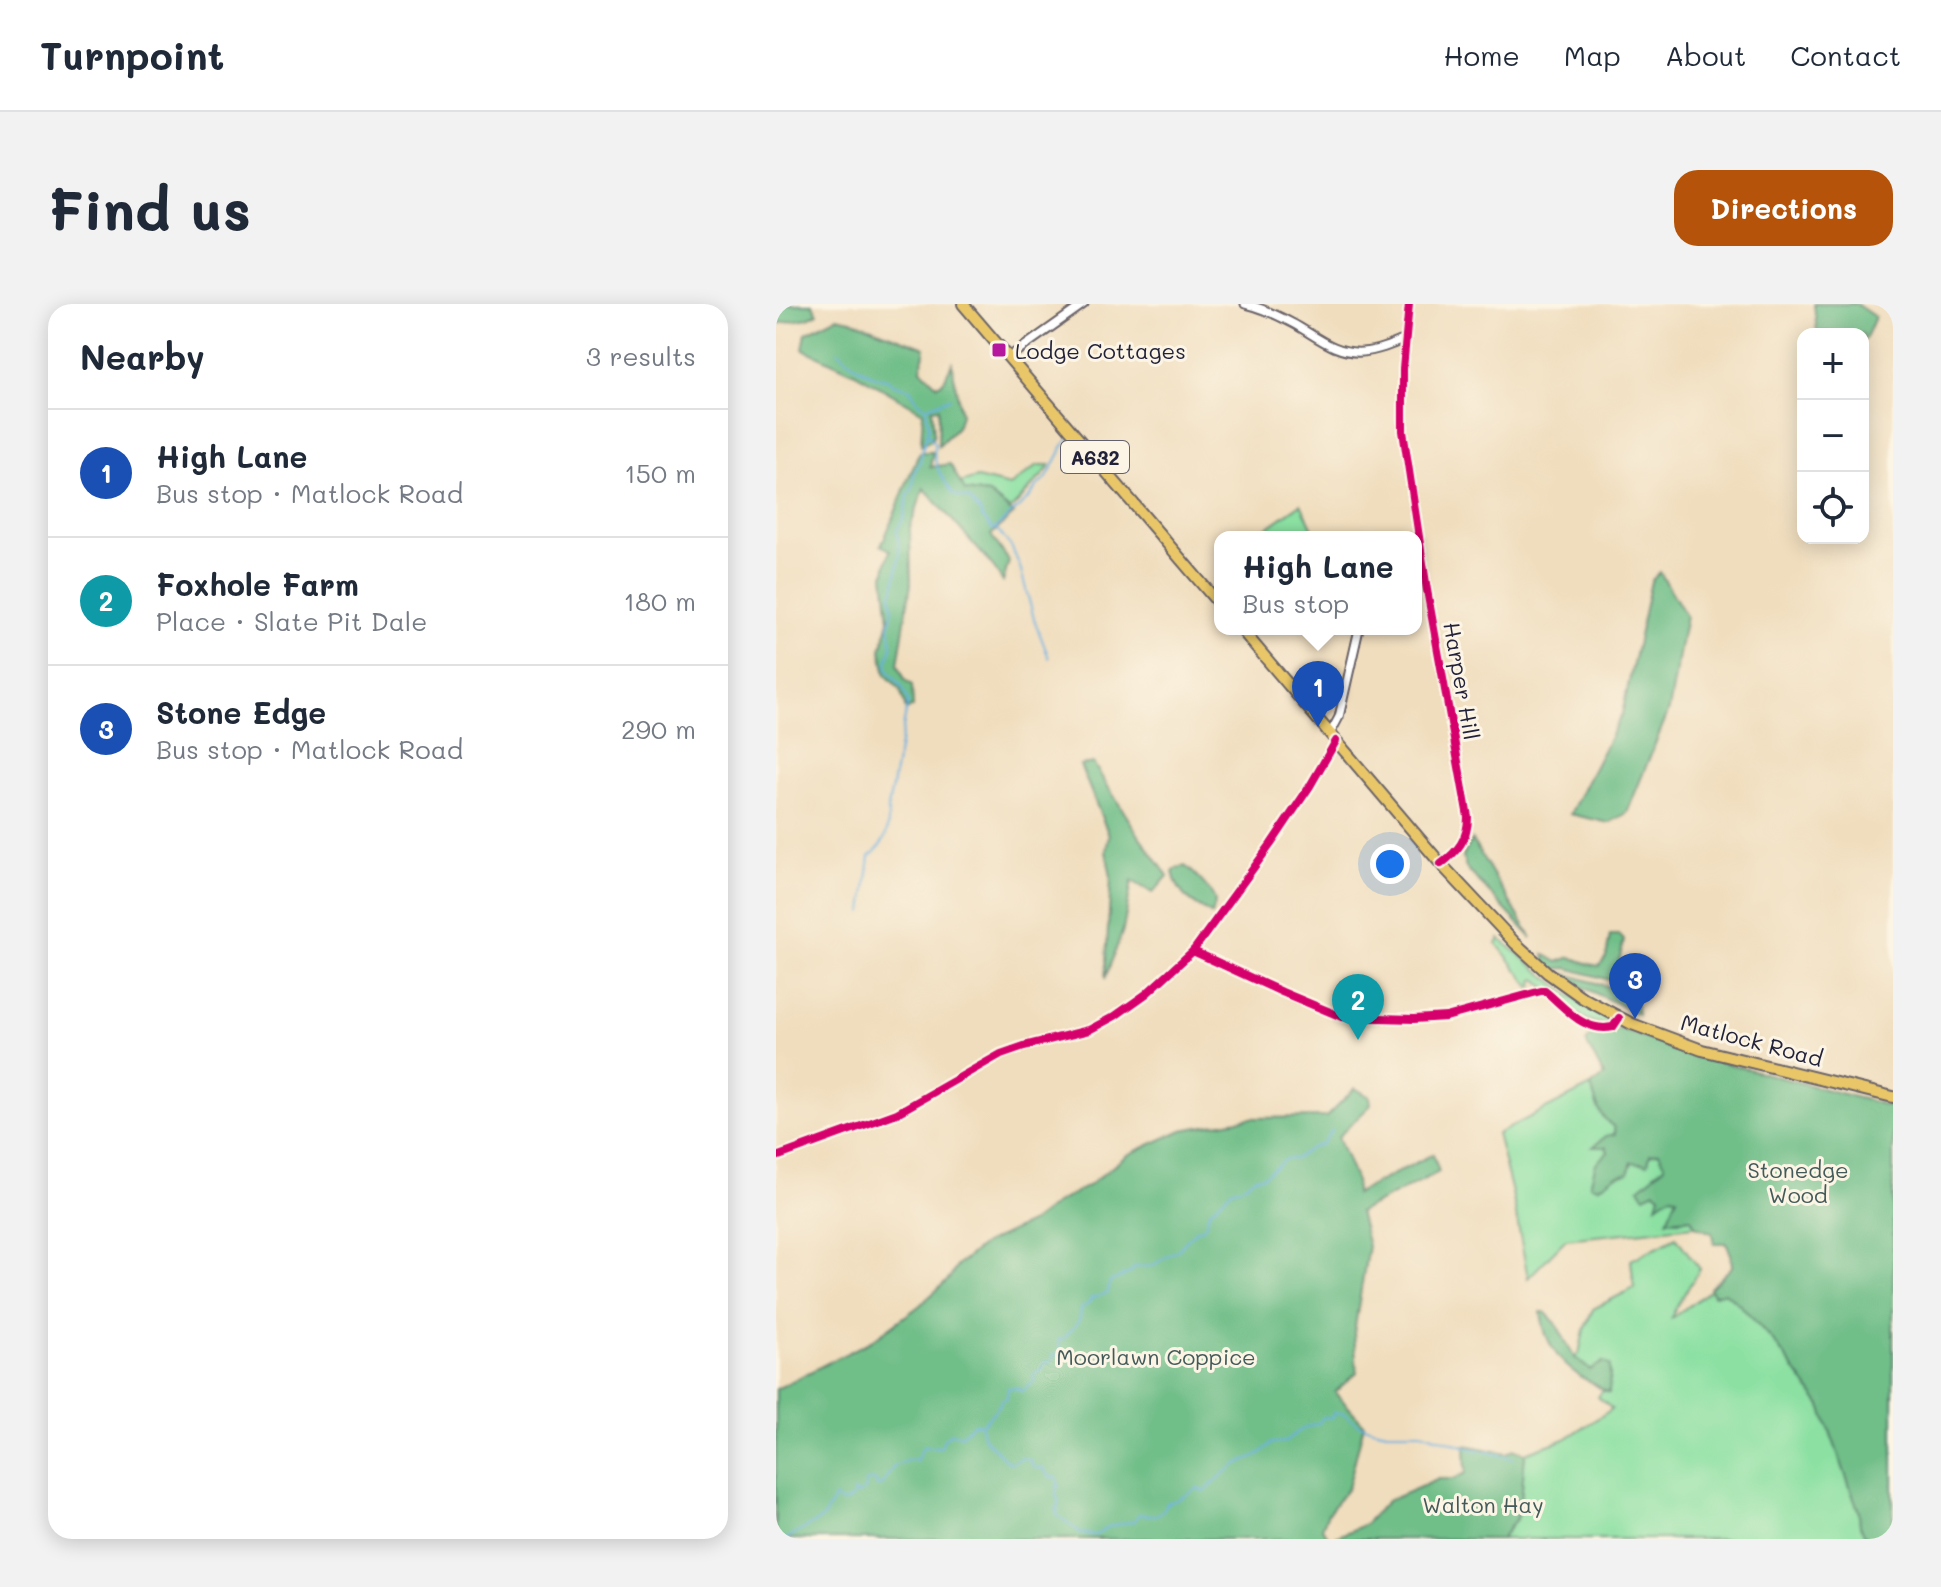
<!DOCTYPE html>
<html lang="en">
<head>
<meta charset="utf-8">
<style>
  body { margin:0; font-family:Mali,sans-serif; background:#f2f2f3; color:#1f2937 }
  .controls { position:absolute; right:24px; top:24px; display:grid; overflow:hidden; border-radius:16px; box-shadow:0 4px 20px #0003 }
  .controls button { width:72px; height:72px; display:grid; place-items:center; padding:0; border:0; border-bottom:2px solid #e0e1e3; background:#fff; color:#1f2937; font:40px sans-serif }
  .you { position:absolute; left:614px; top:560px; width:28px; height:28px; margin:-20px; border:6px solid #fff; border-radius:50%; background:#1a73e8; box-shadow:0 0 0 12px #1a73e833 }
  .badge { display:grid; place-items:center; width:52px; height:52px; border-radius:50%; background:#b45309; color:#fff; font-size:26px; font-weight:700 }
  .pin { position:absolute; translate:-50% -66px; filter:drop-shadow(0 2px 4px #0008) }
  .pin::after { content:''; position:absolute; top:42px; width:28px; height:24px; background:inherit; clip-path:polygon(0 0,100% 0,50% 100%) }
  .popup { position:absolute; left:438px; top:227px; width:208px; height:104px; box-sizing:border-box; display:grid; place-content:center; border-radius:16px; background:#fff; filter:drop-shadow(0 2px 6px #0005); font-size:26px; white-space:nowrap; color:#747a83 }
  .popup b { font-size:30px; color:#1f2937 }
  .popup::after { content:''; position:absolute; left:50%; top:100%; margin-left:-16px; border:16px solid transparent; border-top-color:#fff }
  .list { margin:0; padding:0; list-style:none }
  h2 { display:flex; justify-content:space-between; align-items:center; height:104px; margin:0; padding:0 32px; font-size:34px }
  h2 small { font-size:26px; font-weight:400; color:#747a83 }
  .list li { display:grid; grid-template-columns:52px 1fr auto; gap:24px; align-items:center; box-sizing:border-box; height:128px; padding:0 32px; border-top:2px solid #e0e1e3 }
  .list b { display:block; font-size:30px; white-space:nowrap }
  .list p { margin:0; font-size:26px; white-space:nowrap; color:#747a83 }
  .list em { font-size:26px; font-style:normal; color:#747a83 }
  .icon { flex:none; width:44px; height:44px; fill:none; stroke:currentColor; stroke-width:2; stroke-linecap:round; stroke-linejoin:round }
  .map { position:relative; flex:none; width:1117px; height:1235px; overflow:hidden; border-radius:24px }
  header { display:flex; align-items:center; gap:48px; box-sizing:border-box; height:112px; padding:0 40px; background:#fff; border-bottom:2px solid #e0e1e3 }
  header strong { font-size:38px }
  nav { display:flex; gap:44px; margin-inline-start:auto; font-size:28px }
  .intro { display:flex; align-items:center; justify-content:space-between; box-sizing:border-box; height:192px; padding:0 48px }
  h1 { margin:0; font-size:56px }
  .button { padding:20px 36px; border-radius:24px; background:#b45309; color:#fff; font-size:28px; font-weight:700 }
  main { display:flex; gap:48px; padding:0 48px }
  aside { flex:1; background:#fff; border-radius:24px; box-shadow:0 4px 20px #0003 }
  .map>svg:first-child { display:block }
  .green { fill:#8be0a2; stroke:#56816e; stroke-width:2 }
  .forest { fill:#70be88; stroke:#497062; stroke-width:2 }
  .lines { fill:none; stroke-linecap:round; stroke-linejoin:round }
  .stream { stroke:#68b0df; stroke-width:2 }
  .minor-casing { stroke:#6a6368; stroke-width:11 }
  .tertiary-casing { stroke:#6a6368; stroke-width:12 }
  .primary-casing { stroke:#6a6368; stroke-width:14 }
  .minor { stroke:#fff; stroke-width:7 }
  .tertiary { stroke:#fff; stroke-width:8 }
  .primary { stroke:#e9c769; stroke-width:10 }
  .cycleway-casing { stroke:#fcf5e5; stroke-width:13 }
  .cycleway { stroke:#d6006c; stroke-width:8 }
  .poi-dot { fill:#b5179e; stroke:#fcf5e5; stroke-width:3 }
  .labels { text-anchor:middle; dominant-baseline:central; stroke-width:6; stroke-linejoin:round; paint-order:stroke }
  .shield { fill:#fcf5e5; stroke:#63616e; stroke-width:2 }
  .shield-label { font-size:20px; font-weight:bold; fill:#22223b }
  .poi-label { font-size:22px; fill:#22223b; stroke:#fcf5e5; text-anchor:start }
  .street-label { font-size:22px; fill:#22223b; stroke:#fcf5e5 }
  .park-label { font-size:22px; fill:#425b5a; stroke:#fcf5e5 }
</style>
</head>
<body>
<header>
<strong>Turnpoint</strong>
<nav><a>Home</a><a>Map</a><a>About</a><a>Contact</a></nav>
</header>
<div class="intro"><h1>Find us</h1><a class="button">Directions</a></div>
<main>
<aside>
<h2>Nearby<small>3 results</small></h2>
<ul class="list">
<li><span class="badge" style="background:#1a4fb4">1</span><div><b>High Lane</b><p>Bus stop · Matlock Road</p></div><em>150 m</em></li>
<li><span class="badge" style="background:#0f9aa8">2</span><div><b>Foxhole Farm</b><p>Place · Slate Pit Dale</p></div><em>180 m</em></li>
<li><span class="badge" style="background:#1a4fb4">3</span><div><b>Stone Edge</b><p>Bus stop · Matlock Road</p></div><em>290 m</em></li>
</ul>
</aside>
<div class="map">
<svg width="1117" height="1235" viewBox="0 0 1117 1235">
  <rect width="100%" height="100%" fill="#fcf5e5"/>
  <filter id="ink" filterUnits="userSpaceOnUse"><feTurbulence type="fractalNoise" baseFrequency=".0125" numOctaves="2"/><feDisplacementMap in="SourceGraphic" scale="16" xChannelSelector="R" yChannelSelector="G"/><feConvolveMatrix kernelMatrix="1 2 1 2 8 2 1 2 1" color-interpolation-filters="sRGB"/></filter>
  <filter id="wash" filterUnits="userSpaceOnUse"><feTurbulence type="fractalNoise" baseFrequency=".006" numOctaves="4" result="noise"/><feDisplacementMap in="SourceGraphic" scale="32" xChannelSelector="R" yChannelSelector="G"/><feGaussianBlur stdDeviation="1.8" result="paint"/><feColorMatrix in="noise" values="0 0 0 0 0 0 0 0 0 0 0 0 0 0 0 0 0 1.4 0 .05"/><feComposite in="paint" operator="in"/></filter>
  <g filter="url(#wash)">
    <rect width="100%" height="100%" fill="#f0ddbd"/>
    <g class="green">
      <path d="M262,161H274C269,170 263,174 257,181C249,190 243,198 234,206L213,190L189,187L184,179L201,174L234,182Z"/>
      <polygon points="525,200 541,233 478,233"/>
      <path d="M724,635L793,691L830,712L834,717L832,720C806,722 779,690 760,675L757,677L758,682L755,683L721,640Z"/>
      <path d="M815,782C820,799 823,813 838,823L839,831L818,843H830L833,848L823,883L839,872L851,869L856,858L883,847L889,862L878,869L879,887L884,891L882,899L894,892L902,893L891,916H904L915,914L919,922L790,935L752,974L736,889L721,830Z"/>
      <polygon points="900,933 924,965 902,1000 894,1015 935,986 938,991 949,988 965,1002 999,1039 1045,1102 1083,1209 1084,1222 1091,1235 725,1235 742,1213 745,1198 749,1149 789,1135 836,1105 822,1093 826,1087 833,1088 834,1062 814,1066 798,1053 803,1050 808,1026 817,1005 858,984 855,956"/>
    </g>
    <g class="forest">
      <polygon points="0,0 36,0 42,9 32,14 0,20"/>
      <polygon points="1038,0 1080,0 1099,13 1089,36 1087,35 1087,30 1041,28"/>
      <polygon points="61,13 75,16 149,44 145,65 161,81 167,78 176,60 185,111 181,123 162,142 163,104 156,105 158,130 155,136 145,141 147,108 79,69 27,45 30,29"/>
      <path d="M144,148H157L154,163L174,160L189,187L213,190L238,210L215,231L233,257L227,278L216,261L148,184L134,224L135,280L122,360L129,376L136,381L137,403L130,406L124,385L110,371L105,346L113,316L108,271L114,246L105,241C120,211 129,178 144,148Z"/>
      <polygon points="884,268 910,312 893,406 851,509 833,519 794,510 846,410 875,277"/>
      <polygon points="317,459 364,533 392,572 377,589 356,577 347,626 329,675 335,573 330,547 333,531 304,461"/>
      <polygon points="696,536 756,634 690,564 687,552"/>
      <path d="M409,562C417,567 438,589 439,597C439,602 437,606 436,611C415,597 403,594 397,568L401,564Z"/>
      <polygon points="834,631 843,631 848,636 842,662 842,676 833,676 791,664 777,665 770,659 768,650 782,658 795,653 813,660 823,662 830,653"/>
      <polygon points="790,670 844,686 850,687 857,684 862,710 794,677"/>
      <path d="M843,725L930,754L1117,803V1232L1114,1235H1091L1084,1222L1083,1208L1045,1102L999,1039L965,1002L949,988L938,991L934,984L956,963L955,950L950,939H938L936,929L919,922L915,914L891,916L901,893L894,892L881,901L884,891L879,887L869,892L863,884L889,862L883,848L874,850L872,860L856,858L852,869L839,872L823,883L814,881L820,859L832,848L830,843H817L830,832L839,830L838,823C823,813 820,799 815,782L828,772L810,738L817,730L825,732Z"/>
      <polygon points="579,784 594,793 595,801 562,833 580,878 579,890 657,850 663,868 583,908 592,942 578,1029 581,1068 559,1088 588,1120 572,1184 552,1209 546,1224 554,1235 0,1235 0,1085 95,1037 143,1002 172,976 182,961 208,940 256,918 282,898 312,882 351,851 406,826 474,814 550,813"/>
      <path d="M765,1008H769L780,1019L798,1053L814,1066L827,1058L834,1062L833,1089C826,1086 822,1082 816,1079C787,1065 768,1041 765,1008Z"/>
      <polygon points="689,1141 731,1149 738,1145 749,1149 745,1198 741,1213 725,1235 555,1235 588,1221 611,1197 663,1175 678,1175 690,1169"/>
    </g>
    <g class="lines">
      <g class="stream">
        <path d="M62,47L81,63L100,73L111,75L117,80L134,85L141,96L150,104L153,123L146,147L145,156L138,169L137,183L132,191L128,214L121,226L124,251L118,284L115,292L117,305L113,322L116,342L111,359L112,366L127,384L132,397L112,504C113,525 111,539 94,552L87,608"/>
        <polyline points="150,104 174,94"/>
        <path d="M152,130L159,139C155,161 167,174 178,191L193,195L205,209V212L217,226L220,224L236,244L244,263L258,315L273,354"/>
        <polyline points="220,224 253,194 262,181 270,175 284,149 286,143 293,135"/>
        <path d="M205,1122L208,1134L232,1158L236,1159L246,1154L256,1157V1161L260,1164H266L274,1173H280L283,1181L281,1182L280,1191L283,1198L281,1204V1211L305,1229L320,1231L332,1223L358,1217L363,1210C375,1213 386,1213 391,1199L401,1196L422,1184L427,1188L430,1187C439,1177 450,1167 462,1160C475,1153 485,1152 496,1139L510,1138C517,1129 533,1121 543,1119L547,1113L557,1114L558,1109H567L584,1121L597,1125L611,1128H645L693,1144L737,1154"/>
        <path d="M10,1235L47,1214L59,1193L64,1198L69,1199L78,1192L77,1188L83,1190L90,1185L89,1179C92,1176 96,1176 100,1177L101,1182H104C110,1177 112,1168 118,1163C123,1159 130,1158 135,1155L140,1157L147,1143H165L168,1135L175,1129L185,1131L197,1120H207C212,1112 222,1105 226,1096L231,1094L232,1084H242L245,1087L249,1086L252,1081L259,1078L257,1070C262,1068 268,1067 267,1060L274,1058L278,1054L277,1051L283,1049L284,1046L283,1035H288C296,1021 305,1023 305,1005L314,998L315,994C322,994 325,990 332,989L334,978C342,975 347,971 355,969L358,963L376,962L403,945L420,926L427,924L430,920L433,908L457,885L466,883L479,873L487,872L510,855H519L535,844L546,840L556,826"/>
      </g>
    </g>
  </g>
  <g filter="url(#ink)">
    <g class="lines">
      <defs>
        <g id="minor">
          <path d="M469,0C486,4 501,11 516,19C539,31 558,50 586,48C601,47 615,41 629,35"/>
          <polyline points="233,53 308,0"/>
          <polyline points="554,430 563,413 583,325"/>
          <path d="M417,647L506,688L566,713L638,715L670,713L765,687H769C790,704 807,729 837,723L843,714"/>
          <polyline points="0,853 121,809 225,750 248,742 313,726 339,712 370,690 417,647 495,540 534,482 560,437"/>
        </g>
        <path id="tertiary" d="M633,0L627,65V127L651,286L692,513C692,535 682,547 665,560"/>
        <g id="primary">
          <polyline points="187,0 444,301"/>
          <polyline points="465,325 665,560 739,639 772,669 807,694 856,720 926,746 1117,793"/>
        </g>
      </defs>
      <use href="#minor" class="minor-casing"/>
      <use href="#tertiary" class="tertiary-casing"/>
      <use href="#primary" class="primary-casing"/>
      <use href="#minor" class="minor"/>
      <use href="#tertiary" class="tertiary"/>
      <use href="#primary" class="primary"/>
      <defs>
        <g id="cycleway">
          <path d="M633,0L627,65V127L651,286L692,513C692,535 682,547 665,560"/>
          <path d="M417,647L506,688L566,713L638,715L670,713L765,687H769C790,704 807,729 837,723L843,714"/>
          <polyline points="0,853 121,809 225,750 248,742 313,726 339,712 370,690 417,647 495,540 534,482 560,437"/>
        </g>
      </defs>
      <use href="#cycleway" class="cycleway-casing"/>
      <use href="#cycleway" class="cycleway"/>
    </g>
  </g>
  <rect class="poi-dot" x="215" y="38" width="16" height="16" rx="4"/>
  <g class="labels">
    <rect class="shield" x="285" y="137" width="68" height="32" rx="6"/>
    <g class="shield-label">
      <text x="319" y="153">A632</text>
    </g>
    <g class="poi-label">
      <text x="239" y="46">Lodge Cottages</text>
    </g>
    <g class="street-label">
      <text transform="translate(686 377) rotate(80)">Harper Hill</text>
      <text transform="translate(976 736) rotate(15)">Matlock Road</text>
    </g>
    <g class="park-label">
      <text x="1022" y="865">Stonedge<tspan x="1022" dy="25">Wood</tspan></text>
      <text x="380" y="1052">Moorlawn Coppice</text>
      <text x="707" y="1200">Walton Hay</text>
    </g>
  </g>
</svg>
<div class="controls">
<button>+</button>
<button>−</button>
<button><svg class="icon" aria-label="locate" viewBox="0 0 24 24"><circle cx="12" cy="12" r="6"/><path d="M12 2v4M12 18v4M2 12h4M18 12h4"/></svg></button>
</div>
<div class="you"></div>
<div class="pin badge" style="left:542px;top:423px;background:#1a4fb4">1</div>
<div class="popup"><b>High Lane</b>Bus stop</div>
<div class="pin badge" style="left:582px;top:736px;background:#0f9aa8">2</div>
<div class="pin badge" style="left:859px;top:715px;background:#1a4fb4">3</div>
</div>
</main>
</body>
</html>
